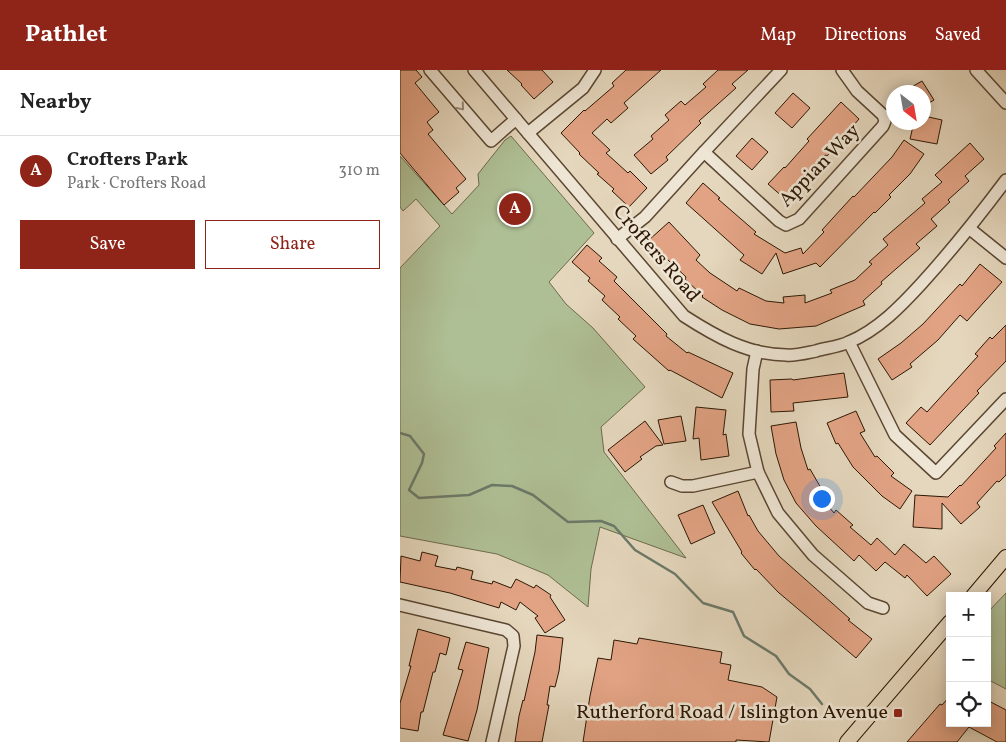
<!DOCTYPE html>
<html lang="en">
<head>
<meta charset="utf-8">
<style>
  body { margin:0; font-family:Vollkorn,serif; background:#f2f2f2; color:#222 }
  .controls { position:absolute; right:15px; bottom:15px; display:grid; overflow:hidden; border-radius:0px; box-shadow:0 2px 12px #0003 }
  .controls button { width:45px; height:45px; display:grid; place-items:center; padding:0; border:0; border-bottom:1px solid #e0e0e0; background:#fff; color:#222; font:25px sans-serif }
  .compass { position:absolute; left:486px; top:15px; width:45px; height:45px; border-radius:50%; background:#fff; box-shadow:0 2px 12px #0003; rotate:149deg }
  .you { position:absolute; left:421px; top:428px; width:18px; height:18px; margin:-12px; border:4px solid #fff; border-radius:50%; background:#1a73e8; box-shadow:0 0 0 8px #1a73e833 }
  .badge { display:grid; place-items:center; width:32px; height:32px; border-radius:50%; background:#8f2418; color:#fff; font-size:16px; font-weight:700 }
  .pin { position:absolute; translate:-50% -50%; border:2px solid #fff; box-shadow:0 1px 5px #0006 }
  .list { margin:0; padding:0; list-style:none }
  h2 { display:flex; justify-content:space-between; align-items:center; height:65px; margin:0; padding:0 20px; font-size:21px }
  h2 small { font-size:16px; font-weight:400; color:#767676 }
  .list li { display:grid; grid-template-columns:32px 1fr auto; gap:15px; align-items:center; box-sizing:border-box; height:70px; padding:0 20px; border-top:1px solid #e0e0e0 }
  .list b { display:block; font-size:19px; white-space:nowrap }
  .list p { margin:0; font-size:16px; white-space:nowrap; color:#767676 }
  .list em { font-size:16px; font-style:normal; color:#767676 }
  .actions { display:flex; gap:10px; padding:15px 20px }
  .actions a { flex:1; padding:11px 0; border:1px solid #8f2418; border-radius:0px; text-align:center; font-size:18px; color:#8f2418 }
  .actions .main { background:#8f2418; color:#fff }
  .icon { flex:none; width:28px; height:28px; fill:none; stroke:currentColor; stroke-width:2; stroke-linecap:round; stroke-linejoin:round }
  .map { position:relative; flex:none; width:606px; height:672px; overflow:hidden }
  header { display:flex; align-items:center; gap:30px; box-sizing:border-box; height:70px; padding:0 25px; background:#8f2418; color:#fff }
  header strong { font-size:24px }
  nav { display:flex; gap:28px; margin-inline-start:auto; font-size:18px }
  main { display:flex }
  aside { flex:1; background:#fff }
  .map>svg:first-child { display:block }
  .green { fill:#afbf95; stroke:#6e6b4c }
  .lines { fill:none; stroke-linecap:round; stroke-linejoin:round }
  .stream { stroke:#6c7969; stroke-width:2.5 }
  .building { fill:#e2a384; stroke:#2c1703 }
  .minor-casing { stroke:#5a4732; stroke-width:14 }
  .major-casing { stroke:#2c1703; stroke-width:16 }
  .minor { stroke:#eee5d4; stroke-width:11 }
  .major { stroke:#e5d7bd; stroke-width:14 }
  .oneway { stroke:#978876 }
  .poi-dot { fill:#8f2418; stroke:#eee5d4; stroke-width:2 }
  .labels { text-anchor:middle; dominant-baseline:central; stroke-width:5; stroke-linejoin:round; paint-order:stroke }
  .street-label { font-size:20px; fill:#2c1703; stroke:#eee5d4 }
  .poi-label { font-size:20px; fill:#2c1703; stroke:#eee5d4; text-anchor:end }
</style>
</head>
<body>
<header>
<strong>Pathlet</strong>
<nav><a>Map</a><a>Directions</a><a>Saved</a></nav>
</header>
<main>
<aside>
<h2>Nearby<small></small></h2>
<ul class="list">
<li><span class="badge">A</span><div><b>Crofters Park</b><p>Park · Crofters Road</p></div><em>310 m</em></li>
</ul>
<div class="actions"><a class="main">Save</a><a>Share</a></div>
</aside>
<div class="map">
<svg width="606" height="672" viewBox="0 0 606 672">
  <rect width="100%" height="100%" fill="#e5d7bd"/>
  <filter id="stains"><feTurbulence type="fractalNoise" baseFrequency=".004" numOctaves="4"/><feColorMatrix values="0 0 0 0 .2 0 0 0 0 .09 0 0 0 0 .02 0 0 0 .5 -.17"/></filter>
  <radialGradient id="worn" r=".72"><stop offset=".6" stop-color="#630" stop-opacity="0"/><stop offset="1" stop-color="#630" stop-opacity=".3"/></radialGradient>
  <g class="green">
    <polygon points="111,66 194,163 149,212 166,234 193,258 245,317 201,357 204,382 286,488 200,457 191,499 188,537 148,505 97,484 0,466 0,198 40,156 16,129 3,141 0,137 0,86 52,144 79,115 78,104 105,70"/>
    <polygon points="606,523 606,619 587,609 587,543"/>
  </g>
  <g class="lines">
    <polyline class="stream" points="0,363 10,366 24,384 22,393 9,420 19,428 69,425 92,415 112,416 133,425 168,452 201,451 214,456 235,480 275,504 303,533 333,542 344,566 376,586 389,604 410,619 422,634"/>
  </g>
  <g class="building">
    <polygon points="0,0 16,0 22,7 15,13 39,42 27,52 33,60 28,64 66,109 56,118 59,122 44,135 0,83"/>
    <polygon points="107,0 142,0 153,12 134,29 121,15 122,14"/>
    <polygon points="226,0 261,0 224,33 228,38 211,53 207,49 192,63 210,80 206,83 228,103 230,101 247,118 229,137 212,121 214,119 197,104 199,103 179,84 180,83 161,63 184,40 185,41 214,16 212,13"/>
    <polygon points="318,0 348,0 332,14 336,18 299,51 301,53 266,87 268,90 251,104 234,85 253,69 251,66 269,50 265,45 281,31 285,35 306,17 303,14"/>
    <polygon points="522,11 534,30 524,36 524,22 503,22"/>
    <polygon points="393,23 410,38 392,58 375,43"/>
    <polygon points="441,32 459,49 427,86 425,85 403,110 401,108 384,128 368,114 384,97 385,98 409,71 407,69"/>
    <polygon points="524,46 542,50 537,74 510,69 514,52 524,52"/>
    <polygon points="352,68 368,82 352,100 336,86"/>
    <polygon points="504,70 524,84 510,104 489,125 491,127 475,143 474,142 420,197 416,193 383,204 376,183 362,204 340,190 344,185 286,133 303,113 320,128 318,129 356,162 354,164 385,183 401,178 403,184 424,162 422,160 453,126 454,127 492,87"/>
    <polygon points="570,73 584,89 565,106 569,111 548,130 550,132 531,149 537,156 516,174 520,178 481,212 482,214 463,231 465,235 416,256 379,259 350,254 322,240 302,227 303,226 285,209 286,207 267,189 250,169 269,152 300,185 296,190 310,203 337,221 339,218 366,231 384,233 383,227 405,225 405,233 432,223 430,220 455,210 472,194 469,192 488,175 483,169 525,133 522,129 542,112 535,105"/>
    <polygon points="187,175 202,188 199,191 217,207 214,211 267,264 266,266 287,283 288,282 333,303 322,328 270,300 269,301 233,269 236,266 218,249 220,247 202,230 205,226 188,211 190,208 172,192"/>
    <polygon points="580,194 602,212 567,251 560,245 538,270 510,294 512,297 492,310 478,289 501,273 523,254 560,214 562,216"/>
    <polygon points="606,255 606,291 577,321 579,323 530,375 506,353 521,337 527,342 578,286 575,284 590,267 592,269"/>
    <polygon points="444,303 448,327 393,333 394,341 371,342 370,310 392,309 393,310"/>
    <polygon points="296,337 326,340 323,365 326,364 329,386 301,390 299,368 293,369"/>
    <polygon points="456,341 465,361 460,363 475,387 477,386 494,403 491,406 512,421 500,439 482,426 453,397 438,373 436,374 427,353"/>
    <polygon points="281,346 286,371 264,374 258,350"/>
    <polygon points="245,351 263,375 256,376 240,387 242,389 225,402 208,380"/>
    <polygon points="396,352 401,378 408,400 410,399 421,418 416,421 434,443 436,440 453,455 450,457 471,475 477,468 495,485 504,474 526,493 534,486 551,504 527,526 507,505 505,508 485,492 476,501 459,485 454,491 416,456 396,433 384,410 376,384 371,356"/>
    <polygon points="606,363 606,405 599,412 597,411 577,433 580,437 561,454 542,433 542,459 513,457 515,425 548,427 560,415 561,416 596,378 594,376"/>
    <polygon points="338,421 348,446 349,445 358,461 379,486 450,549 448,550 472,569 456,588 378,522 356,499 355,500 341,483 342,482 312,432"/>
    <polygon points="303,435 315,463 291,474 278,445"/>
    <polygon points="22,482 38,486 35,496 56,500 57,497 73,501 71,509 92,514 93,511 111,518 116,509 134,518 136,515 151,525 150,527 165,550 145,563 135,548 138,546 120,532 116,540 101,532 99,538 50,523 0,512 1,486 20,491"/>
    <polygon points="18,559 50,568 46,585 40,583 35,602 33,602 23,642 21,642 18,661 0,658 0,633 11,596 9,596"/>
    <polygon points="137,565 163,568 159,601 155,617 150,616 147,635 149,635 142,672 115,672 119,646 123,630 124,631 135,582"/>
    <polygon points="239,568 322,582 320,593 331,595 328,610 362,617 377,627 369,672 336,670 336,672 183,672 190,626 198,588 211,590 214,570 237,574"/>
    <polygon points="66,572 89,578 77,640 68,671 43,665 63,600 58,599"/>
    <polygon points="550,626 550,653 587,653 587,630 606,640 606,672 597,672 569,657 557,672 507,672 540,634 542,635"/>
  </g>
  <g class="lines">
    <defs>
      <g id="minor">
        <polyline points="30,0 91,71 116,49"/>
        <path d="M74,0L284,246C315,266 348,285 386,285C395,286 406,283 416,281C426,278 438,277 449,272C478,260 501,236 522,213C552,180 579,146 606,110"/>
        <polyline points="381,0 304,82 379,151 386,155 399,149 483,56 485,51 483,45 457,21 442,0"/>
        <polyline points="576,0 606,33"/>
        <polyline points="128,63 183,18 195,0"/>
        <polyline points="570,159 606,188"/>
        <polyline points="217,169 245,147 304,82"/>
        <polyline points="449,272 495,365 536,403 606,329"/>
        <polyline points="357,281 353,299 349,364 358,402 378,443 413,485 468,533 483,538"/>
        <polyline points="271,412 282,416 293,416 358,402"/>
        <polyline points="0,535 106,560 113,566 114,576 92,672"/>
      </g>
      <g id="major">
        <polyline points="573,526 606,487"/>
        <polyline points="447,672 550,552"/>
      </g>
    </defs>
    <use href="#minor" class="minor-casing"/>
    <use href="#major" class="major-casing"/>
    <use href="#minor" class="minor"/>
    <use href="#major" class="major"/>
  </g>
  <defs><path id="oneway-chevron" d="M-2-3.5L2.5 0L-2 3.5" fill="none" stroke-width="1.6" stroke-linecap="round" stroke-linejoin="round" transform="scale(1.25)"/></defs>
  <use class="oneway" href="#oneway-chevron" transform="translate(61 37) rotate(50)"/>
  <rect class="poi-dot" x="493" y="638" width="10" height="10" rx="2.5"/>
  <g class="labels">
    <g class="street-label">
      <text transform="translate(420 96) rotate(-46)">Appian Way</text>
      <text transform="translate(256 184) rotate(49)">Crofters Road</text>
    </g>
    <g class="poi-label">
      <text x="488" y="643">Rutherford Road / Islington Avenue</text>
    </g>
  </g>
  <rect width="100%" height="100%" filter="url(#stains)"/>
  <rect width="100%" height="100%" fill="url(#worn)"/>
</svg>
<div class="controls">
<button>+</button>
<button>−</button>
<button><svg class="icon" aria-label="locate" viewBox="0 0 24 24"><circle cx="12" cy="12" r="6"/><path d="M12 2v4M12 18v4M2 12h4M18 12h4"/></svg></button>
</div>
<svg class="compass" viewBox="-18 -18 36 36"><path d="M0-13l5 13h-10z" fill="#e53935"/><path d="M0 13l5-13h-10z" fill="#767676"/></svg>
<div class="you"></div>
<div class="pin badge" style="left:115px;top:139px">A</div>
</div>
</main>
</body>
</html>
